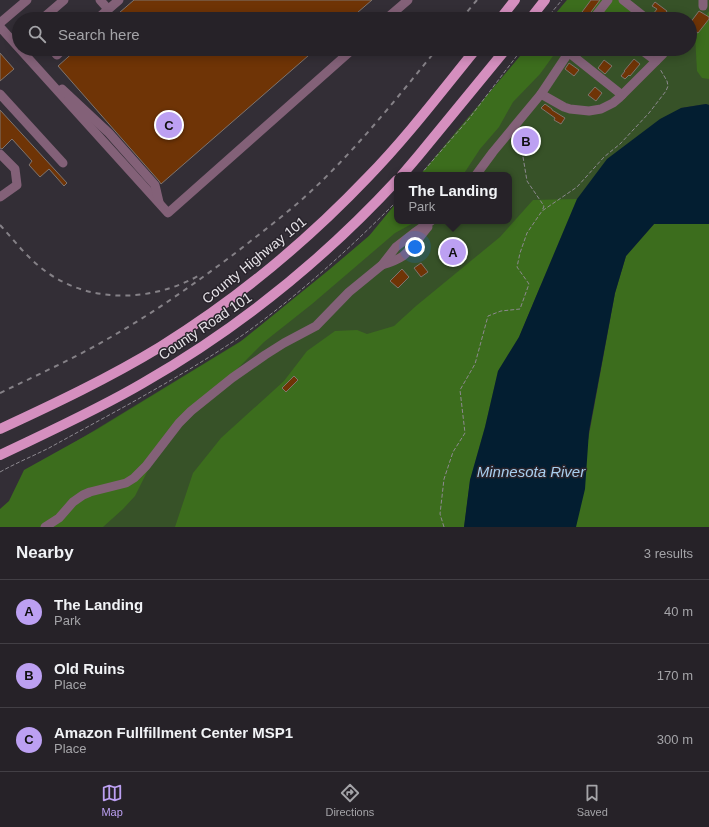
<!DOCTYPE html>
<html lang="en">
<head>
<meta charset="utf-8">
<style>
  body { margin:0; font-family:Helvetica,sans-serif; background:#322f34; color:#f1f3f6 }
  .you { position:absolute; left:415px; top:247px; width:14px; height:14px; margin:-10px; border:3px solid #fff; border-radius:50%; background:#1a73e8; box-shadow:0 0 0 6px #1a73e833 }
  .badge { display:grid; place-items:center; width:26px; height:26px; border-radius:50%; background:#bca0f2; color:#111; font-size:13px; font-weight:700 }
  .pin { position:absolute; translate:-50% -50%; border:2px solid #fff; box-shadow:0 1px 4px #0006 }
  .popup { position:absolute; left:394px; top:172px; width:118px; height:52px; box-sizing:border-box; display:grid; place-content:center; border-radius:8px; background:#262228; filter:drop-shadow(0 1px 3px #0005); font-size:13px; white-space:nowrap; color:#a4a4a8 }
  .popup b { font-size:15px; color:#f1f3f6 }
  .popup::after { content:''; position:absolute; left:50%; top:100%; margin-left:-8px; border:8px solid transparent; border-top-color:#262228 }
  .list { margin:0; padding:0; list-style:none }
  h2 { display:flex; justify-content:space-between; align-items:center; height:52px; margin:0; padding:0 16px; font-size:17px }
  h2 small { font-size:13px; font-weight:400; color:#a4a4a8 }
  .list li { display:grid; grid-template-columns:26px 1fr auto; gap:12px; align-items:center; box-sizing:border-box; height:64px; padding:0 16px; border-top:1px solid #423f45 }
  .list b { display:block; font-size:15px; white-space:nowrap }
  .list p { margin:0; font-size:13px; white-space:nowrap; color:#a4a4a8 }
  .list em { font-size:13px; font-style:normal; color:#a4a4a8 }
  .icon { flex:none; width:22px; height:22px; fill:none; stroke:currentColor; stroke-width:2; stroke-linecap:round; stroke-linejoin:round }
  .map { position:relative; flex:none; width:709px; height:527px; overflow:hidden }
  .search { position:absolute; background:#262228; box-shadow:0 2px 10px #0003; left:12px; right:12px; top:12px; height:44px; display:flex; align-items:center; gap:10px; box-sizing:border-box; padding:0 14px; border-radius:22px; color:#a4a4a8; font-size:15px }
  .sheet { height:244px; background:#262228 }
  nav { display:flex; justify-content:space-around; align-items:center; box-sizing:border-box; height:56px; border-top:1px solid #423f45; background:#262228; font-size:11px; color:#a4a4a8 }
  nav a { display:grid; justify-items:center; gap:2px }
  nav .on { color:#bca0f2 }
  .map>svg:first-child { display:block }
  .green { fill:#375228 }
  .forest { fill:#3c6d1d }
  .water { fill:#031e31 }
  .building { fill:#6f3406; stroke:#7f746e }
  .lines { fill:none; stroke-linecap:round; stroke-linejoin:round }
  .path { stroke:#8d8990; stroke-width:1; stroke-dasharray:4 2; stroke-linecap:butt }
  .minor { stroke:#836178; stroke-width:9 }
  .major { stroke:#d58fbf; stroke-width:10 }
  .rail { stroke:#858187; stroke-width:2; stroke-dasharray:5 5; stroke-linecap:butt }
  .labels { text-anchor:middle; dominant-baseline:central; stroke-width:3; stroke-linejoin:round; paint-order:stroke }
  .street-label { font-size:14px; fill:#e7e4e9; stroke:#29242c }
  .water-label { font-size:15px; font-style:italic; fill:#a8cfef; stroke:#29242c }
</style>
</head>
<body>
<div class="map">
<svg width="709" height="527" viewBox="0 0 709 527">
  <rect width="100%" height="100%" fill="#332e36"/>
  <polygon class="green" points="567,0 709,0 709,105 706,104 681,108 539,288 519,337 470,480 464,527 0,527 44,461 264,327 370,235 397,221 509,221 509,175 420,175 526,49 690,49 690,19 551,19"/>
  <g class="forest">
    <polygon points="567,0 620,0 645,19 606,19 601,16 592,19 551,19"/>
    <polygon points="709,11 709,79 702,78 697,71 695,35 699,26"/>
    <polygon points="526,49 558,49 540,74 513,102 499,127 480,149 463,175 420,175"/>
    <polygon points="577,199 519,337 498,371 485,427 470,480 464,527 175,527 193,473 221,438 284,381 307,351 335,331 357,330 367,334 394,326 416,306 500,237 533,200"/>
    <polygon points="397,202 397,221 417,221 395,233 312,304 264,342 159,448 135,496 123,509 103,527 0,527 0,509 9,501 24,470 96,430 240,342 330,269 369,236"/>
    <polygon points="654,224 709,224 709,527 572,527 615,293 626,256"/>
  </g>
  <polygon class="water" points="706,104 709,105 709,224 654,224 626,256 615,293 589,431 585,489 576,527 464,527 470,480 485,427 498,371 519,337 577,199 607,159 660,119 681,108"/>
  <g class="building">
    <polygon points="134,0 372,0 350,19 112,19"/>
    <polygon points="591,0 600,0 588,16 582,12"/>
    <polygon points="655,2 667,11 665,14 663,13 659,18 653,14 657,9 652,6"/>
    <polygon points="699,11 709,17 709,19 698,33 690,28 690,23"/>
    <polygon points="77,49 316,49 161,184 159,181 58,66"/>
    <polygon points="0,53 14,69 0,81"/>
    <polygon points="634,59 640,64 630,76 629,75 625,79 621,76 625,71 624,71"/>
    <polygon points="604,60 612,66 605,74 598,68"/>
    <polygon points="569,63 579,70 574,76 565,69"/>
    <polygon points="595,87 602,93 596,101 588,95"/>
    <polygon points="545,104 552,109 552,110 565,118 561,124 554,120 555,118 541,108"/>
    <polygon points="0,110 67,183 64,186 49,169 40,177 29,165 32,161 12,139 2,149 0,148"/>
    <polygon points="526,133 533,142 526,148 519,140"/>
    <polygon points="421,263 428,272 421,277 414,268"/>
    <polygon points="402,269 409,277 398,288 390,281"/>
    <polygon points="294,376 298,380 286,392 282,388"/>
  </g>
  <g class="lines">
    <g class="path">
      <polyline points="546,19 562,0"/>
      <polyline points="522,151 527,181 544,206 542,211"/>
      <polyline points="420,175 468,120 522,49"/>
      <path d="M0,472C16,463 33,456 49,448C76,433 104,418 131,403C170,381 210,358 247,332C301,293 350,248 397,201"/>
      <polyline points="444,527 440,514 444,479 453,452 465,433 460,390 475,364 488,316 501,311 520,309 529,284 517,267 520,253 527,233 542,211 577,187 604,157 620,144 649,113 666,91 668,86 667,81 660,69"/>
    </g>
    <g class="minor">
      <polyline points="100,0 108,9"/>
      <polyline points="623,0 647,19"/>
      <polyline points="703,0 703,6"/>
      <polyline points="42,19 64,0"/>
      <polyline points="97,19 119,0"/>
      <polyline points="386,19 408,0"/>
      <polyline points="593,19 608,0"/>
      <polyline points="0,23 27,0"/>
      <polyline points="0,27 168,213 353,49"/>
      <polyline points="52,49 57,55 63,49"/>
      <polyline points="640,49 656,61"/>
      <polyline points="568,52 622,95"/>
      <polyline points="62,89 109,133 155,185 159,202"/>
      <polyline points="0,94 63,163"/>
      <polyline points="541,94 564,107 570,109 589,111 601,109 613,103 619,98 663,54 666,49"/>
      <polyline points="0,154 15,169 17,185 0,197"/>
      <polyline points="476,175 493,152 541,94 571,49"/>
      <path d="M382,265C389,263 397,260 403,256C413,248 420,236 428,227"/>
      <polyline points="45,527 59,518 73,502 83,495 90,492 126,483 134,478 146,466 179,423 191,411 232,378 265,355 284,343 316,326 349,292 382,265 396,247 414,233 431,221"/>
    </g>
    <g class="major">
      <polyline points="500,19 515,0"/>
      <polyline points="530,19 545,0"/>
      <polyline points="402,175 419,155 506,49"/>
      <path d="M0,429C54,404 109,378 160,347C236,300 306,242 368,177C407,137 441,92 476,49"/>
      <path d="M0,455C48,432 97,410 143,383C239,328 322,261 397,180"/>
    </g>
    <g class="rail">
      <polyline points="461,19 477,0"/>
      <path d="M0,225C13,239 25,255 40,267C85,304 149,303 198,276"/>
      <path d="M0,393C37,375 75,358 111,337C155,312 197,282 238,251C262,232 286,214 308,194C356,150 396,99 437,49"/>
    </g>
  </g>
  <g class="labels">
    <g class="street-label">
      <text transform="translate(254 260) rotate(-39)">County Highway 101</text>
      <text transform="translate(205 326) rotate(-34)">County Road 101</text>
    </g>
    <g class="water-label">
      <text x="531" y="471">Minnesota River</text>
    </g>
  </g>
</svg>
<div class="you"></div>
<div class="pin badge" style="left:453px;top:252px">A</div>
<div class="popup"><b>The Landing</b>Park</div>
<div class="pin badge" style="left:526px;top:141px">B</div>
<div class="pin badge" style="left:169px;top:125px">C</div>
<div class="search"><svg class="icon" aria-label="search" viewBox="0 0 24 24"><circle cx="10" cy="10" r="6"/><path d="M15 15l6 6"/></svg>Search here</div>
</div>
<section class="sheet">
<h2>Nearby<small>3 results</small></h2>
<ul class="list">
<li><span class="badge">A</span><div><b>The Landing</b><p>Park</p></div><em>40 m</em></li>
<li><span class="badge">B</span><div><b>Old Ruins</b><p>Place</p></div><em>170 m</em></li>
<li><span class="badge">C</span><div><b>Amazon Fullfillment Center MSP1</b><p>Place</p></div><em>300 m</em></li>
</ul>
</section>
<nav>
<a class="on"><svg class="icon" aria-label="map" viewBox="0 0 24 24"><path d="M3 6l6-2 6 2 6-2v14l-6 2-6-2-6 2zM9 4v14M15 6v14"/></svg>Map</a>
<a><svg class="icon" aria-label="directions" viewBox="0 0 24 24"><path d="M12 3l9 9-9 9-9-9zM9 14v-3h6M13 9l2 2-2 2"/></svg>Directions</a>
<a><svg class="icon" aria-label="saved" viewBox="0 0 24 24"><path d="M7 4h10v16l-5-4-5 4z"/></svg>Saved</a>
</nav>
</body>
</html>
